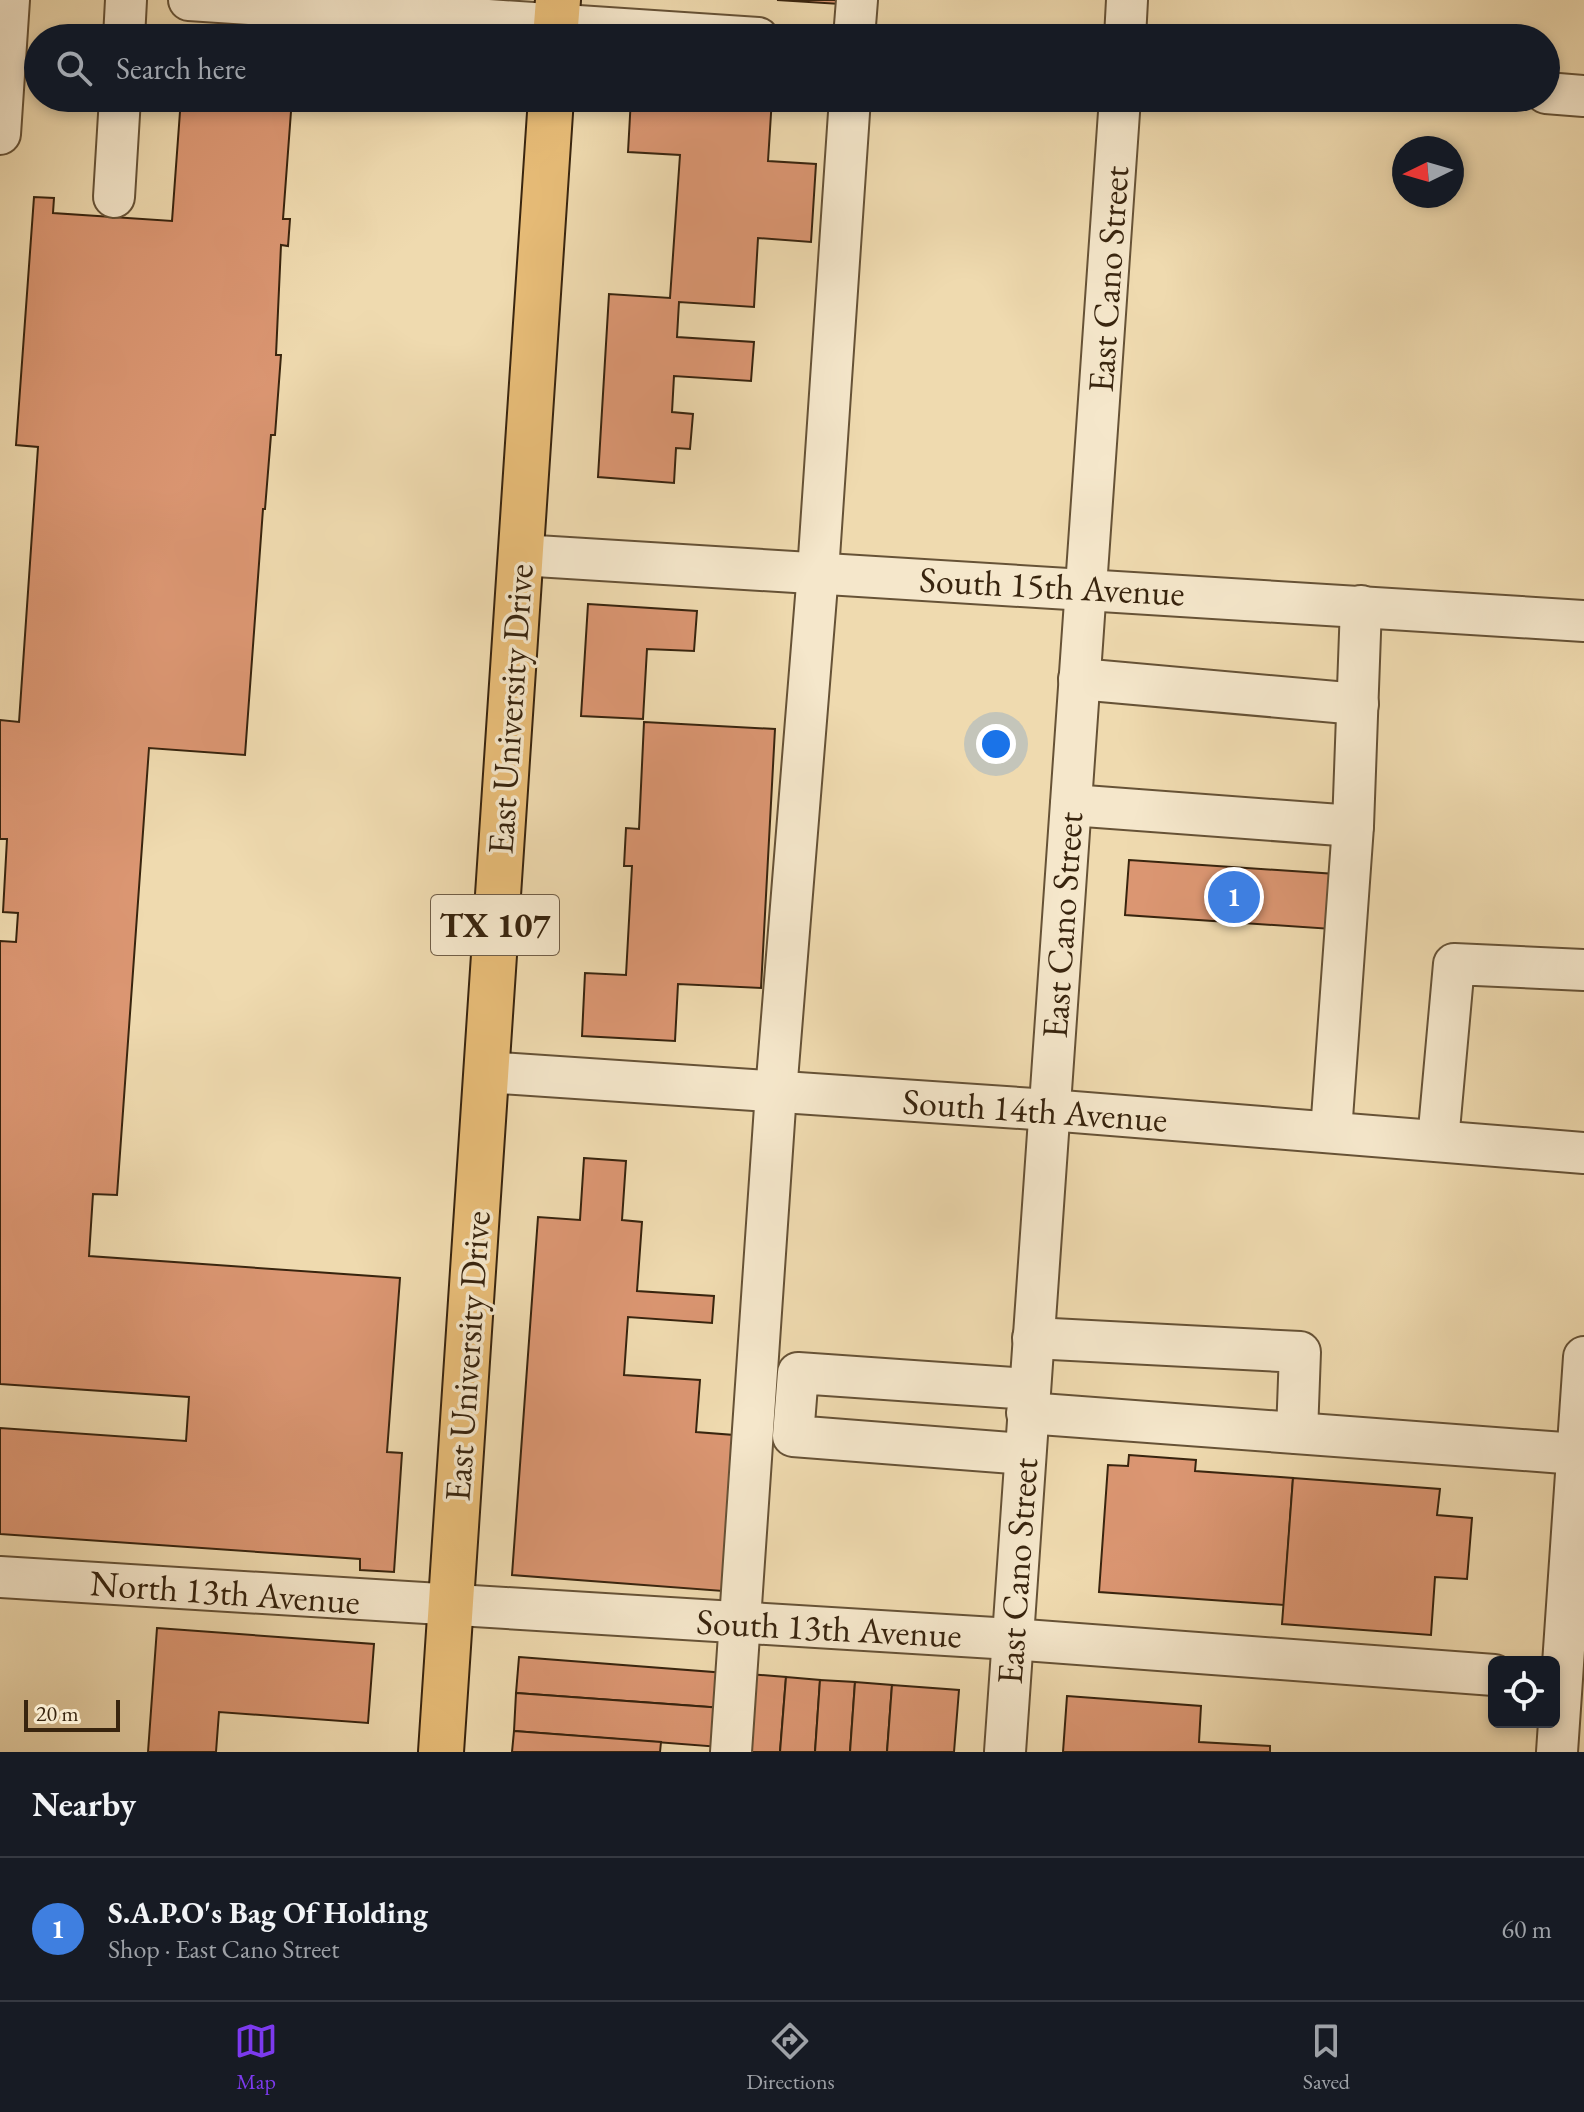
<!DOCTYPE html>
<html lang="en">
<head>
<meta charset="utf-8">
<style>
  body { margin:0; font-family:"EB Garamond",serif; background:#242831; color:#f1f3f6 }
  .controls { position:absolute; right:24px; bottom:24px; display:grid; overflow:hidden; border-radius:12px; box-shadow:0 4px 12px #0003 }
  .controls button { width:72px; height:72px; display:grid; place-items:center; padding:0; border:0; border-bottom:2px solid #363941; background:#171b24; color:#f1f3f6; font:40px sans-serif }
  .compass { position:absolute; left:1392px; top:136px; width:72px; height:72px; border-radius:50%; background:#171b24; box-shadow:0 4px 12px #0003; rotate:265deg }
  .scale { position:absolute; left:24px; bottom:20px; width:96px; box-sizing:border-box; padding-left:8px; border:4px solid #38240e; border-top:0; font-size:22px; line-height:28px; white-space:nowrap; color:#38240e; -webkit-text-stroke:6px #f5e7cb; paint-order:stroke }
  .you { position:absolute; left:996px; top:744px; width:28px; height:28px; margin:-20px; border:6px solid #fff; border-radius:50%; background:#1a73e8; box-shadow:0 0 0 12px #1a73e833 }
  .badge { display:grid; place-items:center; width:52px; height:52px; border-radius:50%; background:#7c3aed; color:#fff; font-size:26px; font-weight:700 }
  .pin { position:absolute; translate:-50% -50%; border:4px solid #fff; box-shadow:0 2px 8px #0006 }
  .list { margin:0; padding:0; list-style:none }
  h2 { display:flex; justify-content:space-between; align-items:center; height:104px; margin:0; padding:0 32px; font-size:34px }
  h2 small { font-size:26px; font-weight:400; color:#9ea1a6 }
  .list li { display:grid; grid-template-columns:52px 1fr auto; gap:24px; align-items:center; box-sizing:border-box; height:144px; padding:0 32px; border-top:2px solid #363941 }
  .list b { display:block; font-size:30px; white-space:nowrap }
  .list p { margin:0; font-size:26px; white-space:nowrap; color:#9ea1a6 }
  .list em { font-size:26px; font-style:normal; color:#9ea1a6 }
  .icon { flex:none; width:44px; height:44px; fill:none; stroke:currentColor; stroke-width:2; stroke-linecap:round; stroke-linejoin:round }
  .map { position:relative; flex:none; width:1584px; height:1752px; overflow:hidden }
  .search { position:absolute; background:#171b24; box-shadow:0 4px 12px #0003; left:24px; right:24px; top:24px; height:88px; display:flex; align-items:center; gap:20px; box-sizing:border-box; padding:0 28px; border-radius:44px; color:#9ea1a6; font-size:30px }
  .sheet { height:248px; background:#171b24 }
  nav { display:flex; justify-content:space-around; align-items:center; box-sizing:border-box; height:112px; border-top:2px solid #363941; background:#171b24; font-size:22px; color:#9ea1a6 }
  nav a { display:grid; justify-items:center; gap:4px }
  nav .on { color:#7c3aed }
  .map>svg:first-child { display:block }
  .building { fill:#db9672; stroke:#38240e; stroke-width:2 }
  .lines { fill:none; stroke-linecap:round; stroke-linejoin:round }
  .minor-casing { stroke:#665236; stroke-width:44 }
  .major-casing { stroke:#38240e; stroke-width:48 }
  .minor { stroke:#f5e7cb; stroke-width:40 }
  .major { stroke:#e8bd78; stroke-width:44 }
  .labels { text-anchor:middle; dominant-baseline:central; stroke-width:7; stroke-linejoin:round; paint-order:stroke }
  .shield { fill:#f5e7cb; stroke:#715e47; stroke-width:2 }
  .shield-label { font-size:34px; font-weight:bold; fill:#38240e }
  .street-label { font-size:36px; fill:#38240e; stroke:#f5e7cb }
</style>
</head>
<body>
<div class="map">
<svg width="1584" height="1752" viewBox="0 0 1584 1752">
  <rect width="100%" height="100%" fill="#efdaaf"/>
  <filter id="stains"><feTurbulence type="fractalNoise" baseFrequency=".0025" numOctaves="4"/><feColorMatrix values="0 0 0 0 .2 0 0 0 0 .09 0 0 0 0 .02 0 0 0 .5 -.17"/></filter>
  <radialGradient id="worn" r=".72"><stop offset=".6" stop-color="#630" stop-opacity="0"/><stop offset="1" stop-color="#630" stop-opacity=".3"/></radialGradient>
  <g class="building">
    <polygon points="777,0 841,0 840,4"/>
    <polygon points="181,98 292,98 283,219 290,219 288,246 281,245 276,355 281,355 275,435 271,435 265,509 263,509 245,755 149,748 117,1195 93,1194 89,1256 400,1278 387,1452 402,1453 394,1572 360,1570 360,1559 0,1534 0,1428 186,1441 189,1397 0,1384 0,941 16,942 18,913 3,912 7,839 0,839 0,720 19,722 38,447 16,445 34,197 54,198 53,213 172,221"/>
    <polygon points="631,98 772,98 768,161 816,164 811,242 758,238 754,307 679,302 677,337 754,342 751,381 674,376 672,412 693,414 690,449 676,448 674,483 598,477 609,294 670,298 680,155 628,152"/>
    <polygon points="588,604 697,611 694,651 647,649 643,719 581,716"/>
    <polygon points="644,722 775,729 761,988 678,984 675,1041 582,1036 585,973 626,975 632,866 624,866 626,828 639,829"/>
    <polygon points="1129,860 1336,874 1332,929 1125,915"/>
    <polygon points="584,1158 626,1161 622,1220 642,1222 637,1291 714,1296 712,1323 628,1317 624,1375 700,1380 696,1432 747,1436 736,1592 512,1575 538,1217 580,1220"/>
    <polygon points="1129,1455 1196,1460 1195,1471 1293,1478 1284,1605 1099,1592 1108,1465 1128,1466"/>
    <polygon points="1293,1478 1440,1489 1437,1515 1472,1518 1467,1579 1435,1577 1431,1635 1282,1624"/>
    <polygon points="157,1628 374,1644 368,1723 219,1712 216,1752 148,1752"/>
    <polygon points="519,1657 726,1673 723,1708 516,1693"/>
    <polygon points="748,1674 786,1677 780,1752 743,1752"/>
    <polygon points="786,1677 820,1680 815,1752 780,1752"/>
    <polygon points="820,1680 855,1682 850,1752 815,1752"/>
    <polygon points="855,1682 892,1685 887,1752 850,1752"/>
    <polygon points="892,1685 959,1690 954,1752 887,1752"/>
    <polygon points="516,1693 723,1708 720,1747 514,1731"/>
    <polygon points="1067,1696 1201,1706 1199,1742 1270,1746 1270,1752 1063,1752"/>
    <polygon points="514,1731 661,1742 660,1752 512,1752"/>
  </g>
  <g class="lines">
    <defs>
      <g id="minor">
        <polyline points="189,0 758,38"/>
        <polyline points="124,38 126,0"/>
        <polyline points="854,38 857,0"/>
        <polyline points="1125,38 1127,0"/>
        <polyline points="1546,93 1584,96"/>
        <polyline points="0,134 9,0"/>
        <polyline points="114,197 120,98"/>
        <polyline points="520,555 1584,621"/>
        <polyline points="1079,679 1358,704"/>
        <polyline points="1071,805 1353,826 1361,606"/>
        <polyline points="485,1072 1049,1110 1584,1153"/>
        <polyline points="1331,1132 1353,826"/>
        <polyline points="1438,1141 1454,964 1584,970"/>
        <polyline points="1033,1338 1300,1352 1297,1433"/>
        <polyline points="1027,1413 1577,1454"/>
        <polyline points="1025,1454 793,1436 798,1373 1029,1389"/>
        <polyline points="0,1577 1011,1639 1494,1675"/>
        <polyline points="731,1752 776,1092 818,572 850,98"/>
        <polyline points="1005,1752 1120,98"/>
        <polyline points="1557,1752 1584,1357"/>
      </g>
      <g id="major">
        <polyline points="555,38 558,0"/>
        <polyline points="441,1752 551,98"/>
      </g>
    </defs>
    <use href="#minor" class="minor-casing"/>
    <use href="#major" class="major-casing"/>
    <use href="#minor" class="minor"/>
    <use href="#major" class="major"/>
  </g>
  <g class="labels">
    <rect class="shield" x="431" y="895" width="128" height="60" rx="6"/>
    <g class="shield-label">
      <text x="495" y="925">TX 107</text>
    </g>
    <g class="street-label">
      <text transform="translate(1108 279) rotate(-86)">East Cano Street</text>
      <text transform="translate(1052 586) rotate(3)">South 15th Avenue</text>
      <text transform="translate(510 709) rotate(-86)">East University Drive</text>
      <text transform="translate(1062 925) rotate(-86)">East Cano Street</text>
      <text transform="translate(1035 1110) rotate(4)">South 14th Avenue</text>
      <text transform="translate(467 1356) rotate(-86)">East University Drive</text>
      <text transform="translate(1017 1571) rotate(-86)">East Cano Street</text>
      <text transform="translate(225 1592) rotate(4)">North 13th Avenue</text>
      <text transform="translate(829 1628) rotate(3)">South 13th Avenue</text>
    </g>
  </g>
  <rect width="100%" height="100%" filter="url(#stains)"/>
  <rect width="100%" height="100%" fill="url(#worn)"/>
</svg>
<div class="controls">
<button><svg class="icon" aria-label="locate" viewBox="0 0 24 24"><circle cx="12" cy="12" r="6"/><path d="M12 2v4M12 18v4M2 12h4M18 12h4"/></svg></button>
</div>
<svg class="compass" viewBox="-18 -18 36 36"><path d="M0-13l5 13h-10z" fill="#e53935"/><path d="M0 13l5-13h-10z" fill="#9ea1a6"/></svg>
<div class="scale">20 m</div>
<div class="you"></div>
<div class="pin badge" style="left:1234px;top:897px;background:#3f7fe0">1</div>
<div class="search"><svg class="icon" aria-label="search" viewBox="0 0 24 24"><circle cx="10" cy="10" r="6"/><path d="M15 15l6 6"/></svg>Search here</div>
</div>
<section class="sheet">
<h2>Nearby<small></small></h2>
<ul class="list">
<li><span class="badge" style="background:#3f7fe0">1</span><div><b>S.A.P.O's Bag Of Holding</b><p>Shop · East Cano Street</p></div><em>60 m</em></li>
</ul>
</section>
<nav>
<a class="on"><svg class="icon" aria-label="map" viewBox="0 0 24 24"><path d="M3 6l6-2 6 2 6-2v14l-6 2-6-2-6 2zM9 4v14M15 6v14"/></svg>Map</a>
<a><svg class="icon" aria-label="directions" viewBox="0 0 24 24"><path d="M12 3l9 9-9 9-9-9zM9 14v-3h6M13 9l2 2-2 2"/></svg>Directions</a>
<a><svg class="icon" aria-label="saved" viewBox="0 0 24 24"><path d="M7 4h10v16l-5-4-5 4z"/></svg>Saved</a>
</nav>
</body>
</html>
